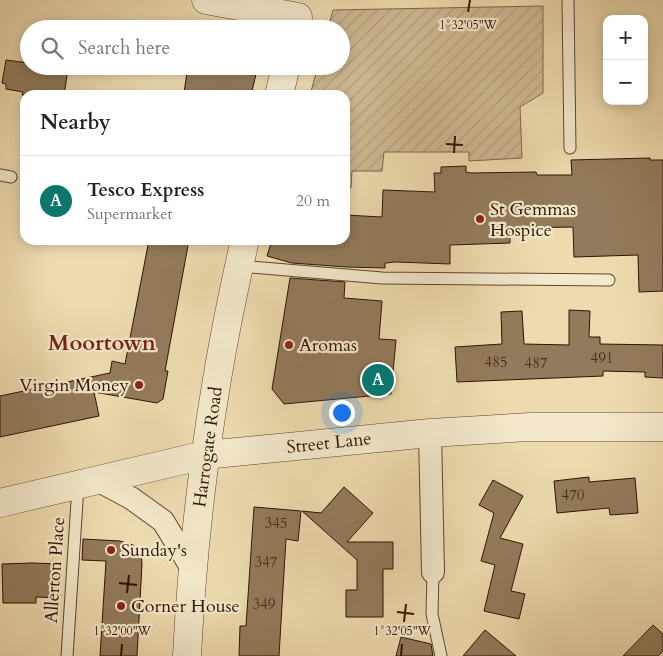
<!DOCTYPE html>
<html lang="en">
<head>
<meta charset="utf-8">
<style>
  body { margin:0; font-family:Cardo,serif; background:#f2f2f2; color:#222 }
  .controls { position:absolute; right:15px; top:15px; display:grid; overflow:hidden; border-radius:10px; box-shadow:0 2px 12px #0003 }
  .controls button { width:45px; height:45px; display:grid; place-items:center; padding:0; border:0; border-bottom:1px solid #e0e0e0; background:#fff; color:#222; font:25px sans-serif }
  .you { position:absolute; left:341px; top:412px; width:18px; height:18px; margin:-12px; border:4px solid #fff; border-radius:50%; background:#1a73e8; box-shadow:0 0 0 8px #1a73e833 }
  .badge { display:grid; place-items:center; width:32px; height:32px; border-radius:50%; background:#0f766e; color:#fff; font-size:16px; font-weight:700 }
  .pin { position:absolute; translate:-50% -50%; border:2px solid #fff; box-shadow:0 1px 5px #0006 }
  .list { margin:0; padding:0; list-style:none }
  h2 { display:flex; justify-content:space-between; align-items:center; height:65px; margin:0; padding:0 20px; font-size:21px }
  h2 small { font-size:16px; font-weight:400; color:#767676 }
  .list li { display:grid; grid-template-columns:32px 1fr auto; gap:15px; align-items:center; box-sizing:border-box; height:90px; padding:0 20px; border-top:1px solid #e0e0e0 }
  .list b { display:block; font-size:19px; white-space:nowrap }
  .list p { margin:0; font-size:16px; white-space:nowrap; color:#767676 }
  .list em { font-size:16px; font-style:normal; color:#767676 }
  .icon { flex:none; width:28px; height:28px; fill:none; stroke:currentColor; stroke-width:2; stroke-linecap:round; stroke-linejoin:round }
  .map { position:relative; flex:none; width:663px; height:656px; overflow:hidden }
  .search { position:absolute; background:#fff; box-shadow:0 2px 12px #0003; left:20px; top:20px; width:330px; height:55px; display:flex; align-items:center; gap:12px; box-sizing:border-box; padding:0 18px; border-radius:28px; color:#767676; font-size:19px }
  .panel { position:absolute; background:#fff; box-shadow:0 2px 12px #0003; left:20px; top:90px; width:330px; height:155px; border-radius:15px }
  .map>svg:first-child { display:block }
  .garden { fill:url(#garden-furrows); stroke:#7e664a }
  .building { fill:#927b5c; stroke:#2f1302 }
  .lines { fill:none; stroke-linecap:round; stroke-linejoin:round }
  .service-casing { stroke:#5e452d; stroke-width:13 }
  .minor-casing { stroke:#5e452d; stroke-width:24 }
  .tertiary-casing { stroke:#5e452d; stroke-width:29 }
  .service { stroke:#f3e8cb; stroke-width:11 }
  .minor { stroke:#f3e8cb; stroke-width:22 }
  .tertiary { stroke:#f3e8cb; stroke-width:28 }
  .ticks { fill:none; stroke:#2f1302; stroke-width:2 }
  .poi-dot { fill:#8f2418; stroke:#f3e8cb; stroke-width:2 }
  .labels { text-anchor:middle; dominant-baseline:central; stroke-width:4.5; stroke-linejoin:round; paint-order:stroke }
  .number-label { font-size:15px; fill:#482d18 }
  .poi-label { font-size:18px; fill:#2f1302; stroke:#f3e8cb; text-anchor:start }
  .street-label { font-size:18px; fill:#2f1302; stroke:#f3e8cb }
  .district-label { font-size:22px; font-weight:bold; fill:#7a1f14; stroke:#f3e8cb }
  .ticks-label { font-size:12px; text-anchor:middle; fill:#2f1302; stroke:#f3e8cb; stroke-width:4.5; stroke-linejoin:round; paint-order:stroke }
</style>
</head>
<body>
<div class="map">
<svg width="663" height="656" viewBox="0 0 663 656">
  <defs>
    <pattern id="garden-furrows" width="10" height="10" patternUnits="userSpaceOnUse" patternTransform="scale(1.25)"><rect width="10" height="10" fill="#cdb992"/><path d="M-1 1l2-2M0 10L10 0M9 11l2-2" fill="none" stroke="#b09e7c"/></pattern>
  </defs>
  <rect width="100%" height="100%" fill="#eddbaf"/>
  <filter id="stains"><feTurbulence type="fractalNoise" baseFrequency=".004" numOctaves="4"/><feColorMatrix values="0 0 0 0 .2 0 0 0 0 .09 0 0 0 0 .02 0 0 0 .5 -.17"/></filter>
  <radialGradient id="worn" r=".72"><stop offset=".6" stop-color="#630" stop-opacity="0"/><stop offset="1" stop-color="#630" stop-opacity=".3"/></radialGradient>
  <polygon class="garden" points="543,6 543,93 520,107 522,158 469,161 469,152 384,152 382,171 352,171 351,188 345,187 345,95 310,95 318,66 341,66 341,29 328,29 333,10"/>
  <g class="building">
    <polygon points="6,60 29,63 29,66 68,69 64,95 22,95 23,92 6,89 6,84 2,83"/>
    <polygon points="188,66 234,66 257,70 251,95 184,93"/>
    <polygon points="650,158 650,160 663,160 663,291 639,292 638,255 574,257 573,227 510,228 510,243 450,245 450,264 396,262 385,263 385,268 346,267 292,263 267,256 272,240 345,240 345,215 382,217 383,190 435,192 434,173 441,173 441,167 466,166 466,172 471,173 536,172 537,175 572,175 571,160"/>
    <polygon points="149,240 189,240 165,371 168,371 163,399 157,403 94,392 99,416 0,437 0,396 110,373 112,361 125,364"/>
    <polygon points="290,278 345,282 344,298 382,301 379,339 396,340 391,394 284,404 272,389"/>
    <polygon points="569,310 590,311 589,337 600,337 600,344 663,345 663,378 645,377 645,372 603,371 603,376 457,382 455,347 502,344 501,312 522,311 524,344 569,345"/>
    <polygon points="589,477 589,482 635,478 638,513 610,515 609,508 557,513 554,481"/>
    <polygon points="493,480 523,496 500,538 523,544 511,591 525,594 519,619 484,611 495,565 481,561 494,513 479,505"/>
    <polygon points="344,487 373,513 347,542 393,542 393,569 383,569 383,617 346,617 346,590 357,590 357,560 302,511 321,513"/>
    <polygon points="254,507 301,511 298,541 286,539 279,656 239,656 240,626 246,626"/>
    <polygon points="83,539 120,541 133,545 141,552 142,564 137,656 100,656 106,561 82,560"/>
    <polygon points="32,563 61,564 60,598 36,597 36,603 3,603 2,564"/>
    <polygon points="653,625 663,634 663,651 658,656 623,656"/>
    <polygon points="485,630 516,656 463,656"/>
    <polygon points="401,637 431,644 433,656 396,656"/>
  </g>
  <g class="lines">
    <defs>
      <g id="service">
        <polyline points="568,0 570,148"/>
        <polyline points="0,175 11,177"/>
        <polyline points="239,266 382,278 609,280"/>
        <polyline points="433,572 432,614 441,656"/>
        <polyline points="67,656 78,486"/>
      </g>
      <g id="minor">
        <polyline points="430,433 433,572"/>
        <polyline points="99,481 131,498 163,521 191,567"/>
      </g>
      <g id="tertiary">
        <polyline points="206,0 298,17"/>
        <polyline points="279,95 286,66"/>
        <polyline points="0,503 205,455 430,433 530,427 663,427"/>
        <path d="M187,656C194,516 213,377 245,240"/>
      </g>
    </defs>
    <use href="#service" class="service-casing"/>
    <use href="#minor" class="minor-casing"/>
    <use href="#tertiary" class="tertiary-casing"/>
    <use href="#service" class="service"/>
    <use href="#minor" class="minor"/>
    <use href="#tertiary" class="tertiary"/>
  </g>
  <path class="ticks" d="M468,12L470,0M446,144L463,145M454,153L455,136M119,583L137,585M127,593L129,575M397,612L414,614M404,622L406,604M121,656L122,644M401,656L402,644"/>
  <g class="poi-dot">
    <circle cx="480" cy="219" r="5"/>
    <circle cx="289" cy="345" r="5"/>
    <circle cx="139" cy="385" r="5"/>
    <circle cx="111" cy="550" r="5"/>
    <circle cx="121" cy="606" r="5"/>
  </g>
  <g class="labels">
    <g class="number-label">
      <text x="602" y="358">491</text>
      <text x="496" y="362">485</text>
      <text x="536" y="363">487</text>
      <text x="573" y="495">470</text>
      <text x="276" y="523">345</text>
      <text x="266" y="562">347</text>
      <text x="264" y="604">349</text>
    </g>
    <g class="poi-label">
      <text x="490" y="209">St Gemmas<tspan x="490" dy="21">Hospice</tspan></text>
      <text x="299" y="345">Aromas</text>
      <text x="129" y="385" text-anchor="end">Virgin Money</text>
      <text x="121" y="550">Sunday's</text>
      <text x="131" y="606">Corner House</text>
    </g>
    <g class="street-label">
      <text transform="translate(329 443) rotate(-6)">Street Lane</text>
      <text transform="translate(208 447) rotate(-82)">Harrogate Road</text>
      <text transform="translate(55 570) rotate(-86)">Allerton Place</text>
    </g>
    <g class="district-label">
      <text x="102" y="343">Moortown</text>
    </g>
  </g>
  <g class="ticks-label">
    <text x="468" y="29">1°32'05"W</text>
    <text x="122" y="635">1°32'00"W</text>
    <text x="402" y="635">1°32'05"W</text>
  </g>
  <rect width="100%" height="100%" filter="url(#stains)"/>
  <rect width="100%" height="100%" fill="url(#worn)"/>
</svg>
<div class="controls">
<button>+</button>
<button>−</button>
</div>
<div class="you"></div>
<div class="pin badge" style="left:378px;top:380px">A</div>
<div class="search"><svg class="icon" aria-label="search" viewBox="0 0 24 24"><circle cx="10" cy="10" r="6"/><path d="M15 15l6 6"/></svg>Search here</div>
<section class="panel">
<h2>Nearby<small></small></h2>
<ul class="list">
<li><span class="badge">A</span><div><b>Tesco Express</b><p>Supermarket</p></div><em>20 m</em></li>
</ul>
</section>
</div>
</body>
</html>
